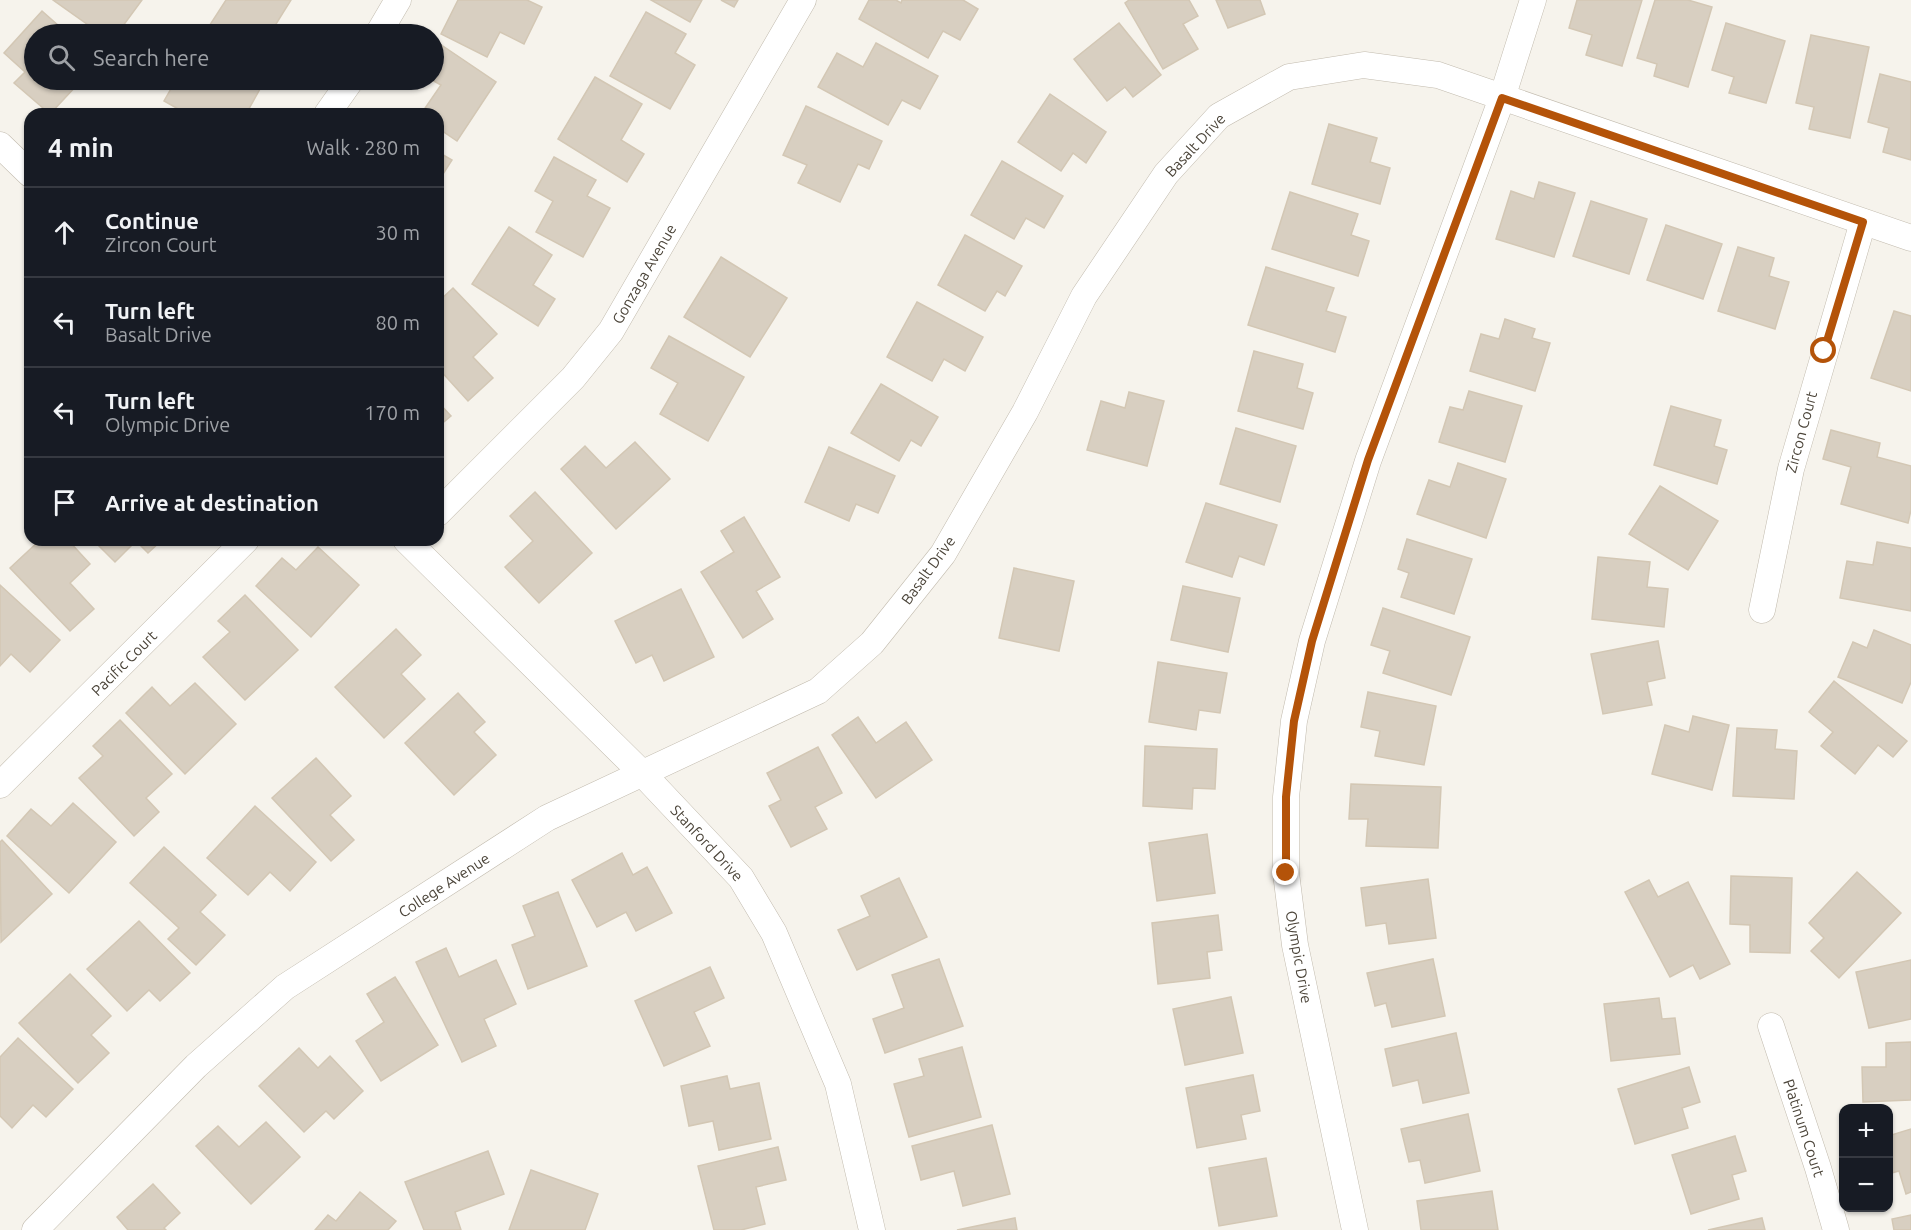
<!DOCTYPE html>
<html lang="en">
<head>
<meta charset="utf-8">
<style>
  body { margin:0; font-family:Ubuntu,sans-serif; background:#242831; color:#f1f3f6 }
  .controls { position:absolute; right:18px; bottom:18px; display:grid; overflow:hidden; border-radius:12px; box-shadow:0 2px 4px #0004 }
  .controls button { width:54px; height:54px; display:grid; place-items:center; padding:0; border:0; border-bottom:2px solid #363941; background:#171b24; color:#f1f3f6; font:30px sans-serif }
  .stop { position:absolute; width:18px; height:18px; margin:-14px; border:4px solid #b45309; border-radius:50%; background:#fff }
  .stop.end { background:#b45309; border-color:#fff; box-shadow:0 2px 6px #0008 }
  .list { margin:0; padding:0; list-style:none }
  h2 { display:flex; justify-content:space-between; align-items:center; height:78px; margin:0; padding:0 24px; font-size:26px }
  h2 small { font-size:20px; font-weight:400; color:#9ea1a6 }
  .list li { display:grid; grid-template-columns:39px 1fr auto; gap:18px; align-items:center; box-sizing:border-box; height:90px; padding:0 24px; border-top:2px solid #363941 }
  .list b { display:block; font-size:22px; white-space:nowrap }
  .list p { margin:0; font-size:20px; white-space:nowrap; color:#9ea1a6 }
  .list em { font-size:20px; font-style:normal; color:#9ea1a6 }
  .icon { flex:none; width:33px; height:33px; fill:none; stroke:currentColor; stroke-width:2; stroke-linecap:round; stroke-linejoin:round }
  .map { position:relative; flex:none; width:1911px; height:1230px; overflow:hidden }
  .search { position:absolute; background:#171b24; box-shadow:0 2px 4px #0004; left:24px; top:24px; width:420px; height:66px; display:flex; align-items:center; gap:15px; box-sizing:border-box; padding:0 21px; border-radius:33px; color:#9ea1a6; font-size:22px }
  .panel { position:absolute; background:#171b24; box-shadow:0 2px 4px #0004; left:24px; top:108px; width:420px; height:438px; border-radius:18px }
  .map>svg:first-child { display:block }
  .building { fill:#d8cfc1; stroke:#d3c7b4; stroke-width:1.5 }
  .lines { fill:none; stroke-linecap:round; stroke-linejoin:round }
  .street-casing { stroke:#c2bbae; stroke-width:27 }
  .street { stroke:#fff; stroke-width:26 }
  .route { stroke:#b45309; stroke-width:8 }
  .labels { text-anchor:middle; dominant-baseline:central; stroke-width:6; stroke-linejoin:round; paint-order:stroke }
  .street-label { font-size:15px; fill:#4b4439; stroke:#fff }
</style>
</head>
<body>
<div class="map">
<svg width="1911" height="1230" viewBox="0 0 1911 1230">
  <rect width="100%" height="100%" fill="#f6f3ec"/>
  <g class="building">
    <polygon points="53,0 142,0 117,34 101,34"/>
    <polygon points="226,0 291,0 271,32 275,34 212,34 206,31"/>
    <polygon points="458,0 527,0 542,7 524,44 500,32 487,57 441,34"/>
    <polygon points="651,0 702,0 690,22"/>
    <polygon points="721,0 738,0 734,7"/>
    <polygon points="869,0 896,0 901,3 902,0 963,0 978,9 960,40 943,31 928,58 859,19"/>
    <polygon points="1129,0 1189,0 1198,16 1183,24 1198,49 1163,69 1125,3"/>
    <polygon points="1216,0 1260,0 1265,14 1228,28"/>
    <polygon points="1577,0 1642,0 1622,66 1586,55 1592,35 1569,28"/>
    <polygon points="1655,0 1688,0 1712,7 1688,87 1654,76 1657,64 1637,58"/>
    <polygon points="42,11 68,34 34,34 34,80 71,80 77,85 50,114 14,83 25,72 4,53"/>
    <polygon points="646,12 686,34 675,53 695,65 670,109 610,76"/>
    <polygon points="1119,23 1161,75 1133,97 1125,87 1107,101 1074,59"/>
    <polygon points="1726,23 1785,41 1766,103 1729,93 1734,77 1712,70"/>
    <polygon points="1811,35 1869,47 1850,138 1809,129 1814,107 1796,103"/>
    <polygon points="434,40 496,82 457,141 438,128 438,114 421,114 441,85 432,80"/>
    <polygon points="876,43 938,76 920,109 902,100 888,125 818,87 837,53 863,67"/>
    <polygon points="1880,74 1911,82 1911,160 1883,152 1889,128 1868,122"/>
    <polygon points="595,77 642,104 621,140 644,154 627,182 558,139"/>
    <polygon points="176,80 265,80 246,114 187,114 164,101"/>
    <polygon points="1050,94 1106,132 1086,163 1073,153 1061,171 1018,142"/>
    <polygon points="806,106 882,141 869,169 858,164 840,202 798,183 807,165 783,155"/>
    <polygon points="1329,124 1377,138 1370,162 1390,168 1380,204 1312,184"/>
    <polygon points="438,152 452,160 438,182"/>
    <polygon points="554,157 596,180 587,196 610,208 583,257 536,232 553,201 535,191"/>
    <polygon points="1002,161 1063,196 1044,228 1026,218 1014,239 971,215"/>
    <polygon points="1539,182 1575,193 1554,257 1496,239 1511,191 1534,199"/>
    <polygon points="1290,192 1358,214 1351,235 1369,241 1358,276 1272,249"/>
    <polygon points="1591,201 1647,219 1629,274 1573,256"/>
    <polygon points="1666,225 1722,244 1703,299 1647,280"/>
    <polygon points="509,227 552,255 533,285 555,299 538,326 472,284"/>
    <polygon points="965,235 1022,266 1005,296 997,291 985,311 938,285"/>
    <polygon points="1738,247 1774,258 1769,276 1789,282 1775,329 1718,311"/>
    <polygon points="721,257 787,298 750,357 684,317"/>
    <polygon points="1266,267 1334,288 1326,311 1346,317 1335,352 1248,325"/>
    <polygon points="453,288 497,334 473,357 493,378 468,401 438,368 438,302"/>
    <polygon points="917,302 983,337 965,371 944,359 932,381 887,357"/>
    <polygon points="1894,311 1911,316 1911,391 1871,378"/>
    <polygon points="1505,319 1535,329 1532,338 1550,343 1535,391 1470,371 1481,334 1499,339"/>
    <polygon points="669,336 744,377 708,441 660,414 678,383 651,368"/>
    <polygon points="1254,351 1303,364 1297,388 1313,393 1303,429 1238,411"/>
    <polygon points="881,384 938,417 921,446 911,440 899,461 851,433"/>
    <polygon points="1469,391 1522,406 1505,462 1439,442 1450,407 1463,410"/>
    <polygon points="1129,392 1164,401 1147,466 1087,450 1101,401 1125,408"/>
    <polygon points="438,402 451,416 438,427"/>
    <polygon points="1671,406 1721,420 1714,446 1727,450 1717,484 1654,465"/>
    <polygon points="1236,428 1296,446 1280,502 1220,484"/>
    <polygon points="1831,430 1880,443 1877,457 1911,466 1911,510 1908,523 1841,504 1851,467 1823,459"/>
    <polygon points="635,442 670,479 616,529 561,469 585,446 606,468"/>
    <polygon points="829,447 895,476 878,513 856,504 849,521 805,502"/>
    <polygon points="1458,463 1506,479 1486,538 1417,514 1429,480 1450,487"/>
    <polygon points="1660,486 1718,521 1688,570 1629,534"/>
    <polygon points="535,492 592,553 539,603 505,567 533,541 510,516"/>
    <polygon points="1206,503 1277,525 1264,565 1239,556 1232,577 1186,562"/>
    <polygon points="744,517 780,577 756,591 773,619 743,638 701,572 734,552 721,531"/>
    <polygon points="1407,539 1472,559 1454,614 1401,597 1409,573 1398,569"/>
    <polygon points="40,540 68,540 90,564 70,583 94,609 70,631 10,568"/>
    <polygon points="93,540 162,540 148,553 136,541 115,562"/>
    <polygon points="1877,542 1911,548 1911,611 1840,598 1847,561 1873,565"/>
    <polygon points="318,547 359,585 311,637 256,586 282,558 296,570"/>
    <polygon points="1598,557 1650,562 1647,587 1668,589 1664,627 1592,619"/>
    <polygon points="1014,568 1074,581 1059,651 999,638"/>
    <polygon points="0,585 60,640 30,672 11,654 0,666"/>
    <polygon points="1183,586 1240,598 1228,652 1171,640"/>
    <polygon points="681,589 714,657 664,681 652,655 636,663 615,621"/>
    <polygon points="245,595 298,650 245,700 203,657 230,632 218,621"/>
    <polygon points="1383,608 1470,637 1451,695 1383,673 1390,651 1371,645"/>
    <polygon points="396,629 421,655 401,674 425,699 384,738 335,687"/>
    <polygon points="1874,630 1911,645 1911,682 1902,703 1838,677 1853,642 1867,648"/>
    <polygon points="1658,641 1665,678 1647,682 1652,705 1603,714 1591,654"/>
    <polygon points="1158,662 1227,673 1220,713 1199,710 1196,730 1149,722"/>
    <polygon points="1834,681 1907,741 1893,757 1878,745 1855,774 1821,746 1833,732 1809,712"/>
    <polygon points="195,683 236,724 185,774 126,713 152,687 170,706"/>
    <polygon points="1368,692 1436,706 1424,765 1375,756 1380,731 1361,727"/>
    <polygon points="458,693 485,722 474,732 496,755 454,795 405,743"/>
    <polygon points="1693,716 1729,725 1712,790 1652,774 1665,725 1689,732"/>
    <polygon points="858,717 876,743 906,722 932,760 876,798 832,735"/>
    <polygon points="120,720 172,774 146,798 159,812 134,836 79,778 103,756 93,746"/>
    <polygon points="1737,728 1777,730 1775,749 1797,751 1794,799 1733,796"/>
    <polygon points="1145,746 1217,749 1215,789 1193,788 1192,809 1143,806"/>
    <polygon points="818,747 842,793 815,807 827,829 791,847 769,806 781,800 767,773"/>
    <polygon points="316,758 351,796 330,815 354,840 331,861 272,798"/>
    <polygon points="1351,784 1441,787 1438,848 1366,846 1368,819 1349,819"/>
    <polygon points="73,803 116,842 69,893 7,836 31,809 51,826"/>
    <polygon points="255,806 316,862 290,891 270,872 248,895 207,858"/>
    <polygon points="1207,834 1215,893 1157,901 1149,843"/>
    <polygon points="2,840 52,894 1,942 0,842"/>
    <polygon points="164,847 216,895 200,912 225,935 196,965 168,939 179,928 130,883"/>
    <polygon points="622,853 633,875 647,867 672,913 636,931 626,912 597,927 572,880"/>
    <polygon points="1857,872 1901,913 1839,978 1811,951 1824,938 1809,923"/>
    <polygon points="1731,876 1792,878 1790,953 1750,952 1750,925 1730,924"/>
    <polygon points="899,878 927,937 857,970 838,930 870,916 861,896"/>
    <polygon points="1428,879 1436,938 1389,944 1386,923 1366,926 1361,888"/>
    <polygon points="1649,880 1658,897 1688,882 1730,964 1700,979 1693,965 1670,977 1625,892"/>
    <polygon points="558,892 587,966 528,989 512,945 535,936 523,906"/>
    <polygon points="1218,915 1222,950 1207,952 1210,978 1158,984 1152,923"/>
    <polygon points="139,921 190,973 160,1001 149,990 127,1011 87,969"/>
    <polygon points="446,948 459,977 496,960 516,1004 484,1019 496,1046 462,1062 416,962"/>
    <polygon points="939,959 963,1026 885,1053 873,1019 904,1008 892,975"/>
    <polygon points="1433,959 1445,1016 1392,1027 1386,1003 1375,1006 1367,973"/>
    <polygon points="1911,960 1911,1019 1869,1028 1856,972"/>
    <polygon points="710,967 724,998 694,1012 710,1046 664,1066 635,1001"/>
    <polygon points="70,974 111,1016 91,1035 109,1053 78,1083 19,1023"/>
    <polygon points="395,977 438,1045 381,1081 356,1041 384,1022 367,994"/>
    <polygon points="1231,997 1243,1053 1185,1065 1173,1009"/>
    <polygon points="1659,998 1662,1019 1675,1018 1680,1054 1611,1061 1604,1004"/>
    <polygon points="1456,1033 1469,1093 1423,1103 1418,1080 1393,1086 1385,1049"/>
    <polygon points="18,1038 73,1089 46,1117 33,1105 12,1128 0,1116 0,1057"/>
    <polygon points="1911,1042 1911,1100 1863,1102 1862,1067 1886,1067 1886,1043"/>
    <polygon points="962,1047 981,1117 909,1137 894,1084 924,1076 919,1059"/>
    <polygon points="299,1048 318,1068 330,1056 363,1091 334,1119 326,1111 304,1132 259,1086"/>
    <polygon points="1689,1067 1700,1102 1682,1108 1688,1128 1635,1144 1618,1089"/>
    <polygon points="1253,1075 1260,1111 1241,1115 1246,1139 1197,1148 1186,1088"/>
    <polygon points="727,1076 730,1089 759,1083 771,1139 719,1150 713,1121 689,1126 681,1086"/>
    <polygon points="1468,1114 1480,1171 1425,1183 1420,1160 1409,1162 1401,1129"/>
    <polygon points="266,1122 300,1157 251,1204 196,1146 218,1126 239,1147"/>
    <polygon points="992,1125 1010,1194 963,1206 954,1171 921,1180 912,1146"/>
    <polygon points="1911,1129 1911,1192 1906,1194 1899,1171 1888,1174 1888,1136"/>
    <polygon points="1735,1136 1746,1171 1732,1175 1739,1199 1691,1214 1672,1155"/>
    <polygon points="778,1147 786,1180 756,1187 765,1224 741,1230 714,1230 698,1166"/>
    <polygon points="488,1151 504,1194 455,1212 461,1230 424,1230 405,1182"/>
    <polygon points="1266,1158 1277,1216 1219,1226 1209,1168"/>
    <polygon points="531,1170 598,1194 585,1230 509,1230"/>
    <polygon points="153,1184 180,1213 164,1228 166,1230 128,1230 117,1217"/>
    <polygon points="1492,1191 1498,1230 1421,1230 1417,1201"/>
    <polygon points="360,1192 396,1221 388,1230 315,1230 328,1215 336,1221"/>
    <polygon points="1911,1215 1911,1230 1894,1230 1892,1219"/>
    <polygon points="1015,1218 1017,1230 957,1230"/>
    <polygon points="1762,1218 1765,1230 1708,1230"/>
  </g>
  <g class="lines">
    <defs>
      <g id="street">
        <polyline points="378,34 398,0"/>
        <polyline points="327,114 351,80"/>
        <polyline points="0,145 30,174"/>
        <polyline points="438,513 573,378 611,331 803,0"/>
        <polyline points="406,540 642,773 741,878 774,933 838,1084 872,1230"/>
        <polyline points="1762,610 1791,469 1863,222"/>
        <polyline points="0,785 246,540"/>
        <polyline points="1771,1026 1818,1168 1836,1230"/>
        <polyline points="35,1230 196,1066 285,987 547,818 818,691 872,643 943,554 1025,412 1084,296 1166,174 1219,116 1289,77 1364,65 1438,75 1911,238"/>
        <polyline points="1355,1230 1295,945 1286,873 1286,797 1294,721 1312,641 1368,461 1502,98 1533,0"/>
      </g>
    </defs>
    <use href="#street" class="street-casing"/>
    <use href="#street" class="street"/>
  </g>
  <g class="lines">
    <polyline class="route" points="1286,873 1286,797 1294,721 1312,641 1368,460 1502,98 1863,222 1824,351"/>
  </g>
  <g class="labels">
    <g class="street-label">
      <text transform="translate(1195 145) rotate(-47)">Basalt Drive</text>
      <text transform="translate(644 274) rotate(-60)">Gonzaga Avenue</text>
      <text transform="translate(1801 432) rotate(-75)">Zircon Court</text>
      <text transform="translate(928 570) rotate(-54)">Basalt Drive</text>
      <text transform="translate(124 663) rotate(-45)">Pacific Court</text>
      <text transform="translate(707 843) rotate(47)">Stanford Drive</text>
      <text transform="translate(444 885) rotate(-33)">College Avenue</text>
      <text transform="translate(1299 957) rotate(80)">Olympic Drive</text>
      <text transform="translate(1804 1128) rotate(72)">Platinum Court</text>
    </g>
  </g>
</svg>
<div class="controls">
<button>+</button>
<button>−</button>
</div>
<div class="stop" style="left:1824px;top:351px"></div>
<div class="stop end" style="left:1286px;top:873px"></div>
<div class="search"><svg class="icon" aria-label="search" viewBox="0 0 24 24"><circle cx="10" cy="10" r="6"/><path d="M15 15l6 6"/></svg>Search here</div>
<section class="panel">
<h2>4 min<small>Walk · 280 m</small></h2>
<ul class="list">
<li><svg class="icon" aria-label="ahead" viewBox="0 0 24 24"><path d="M12 20V5M6 11l6-6 6 6"/></svg><div><b>Continue</b><p>Zircon Court</p></div><em>30 m</em></li>
<li><svg class="icon" aria-label="left" viewBox="0 0 24 24"><path d="M17 20v-9H6M10 6l-5 5 5 5"/></svg><div><b>Turn left</b><p>Basalt Drive</p></div><em>80 m</em></li>
<li><svg class="icon" aria-label="left" viewBox="0 0 24 24"><path d="M17 20v-9H6M10 6l-5 5 5 5"/></svg><div><b>Turn left</b><p>Olympic Drive</p></div><em>170 m</em></li>
<li><svg class="icon" aria-label="arrive" viewBox="0 0 24 24"><path d="M6 21V4h12l-3 4 3 4H6"/></svg><div><b>Arrive at destination</b></div></li>
</ul>
</section>
</div>
</body>
</html>
